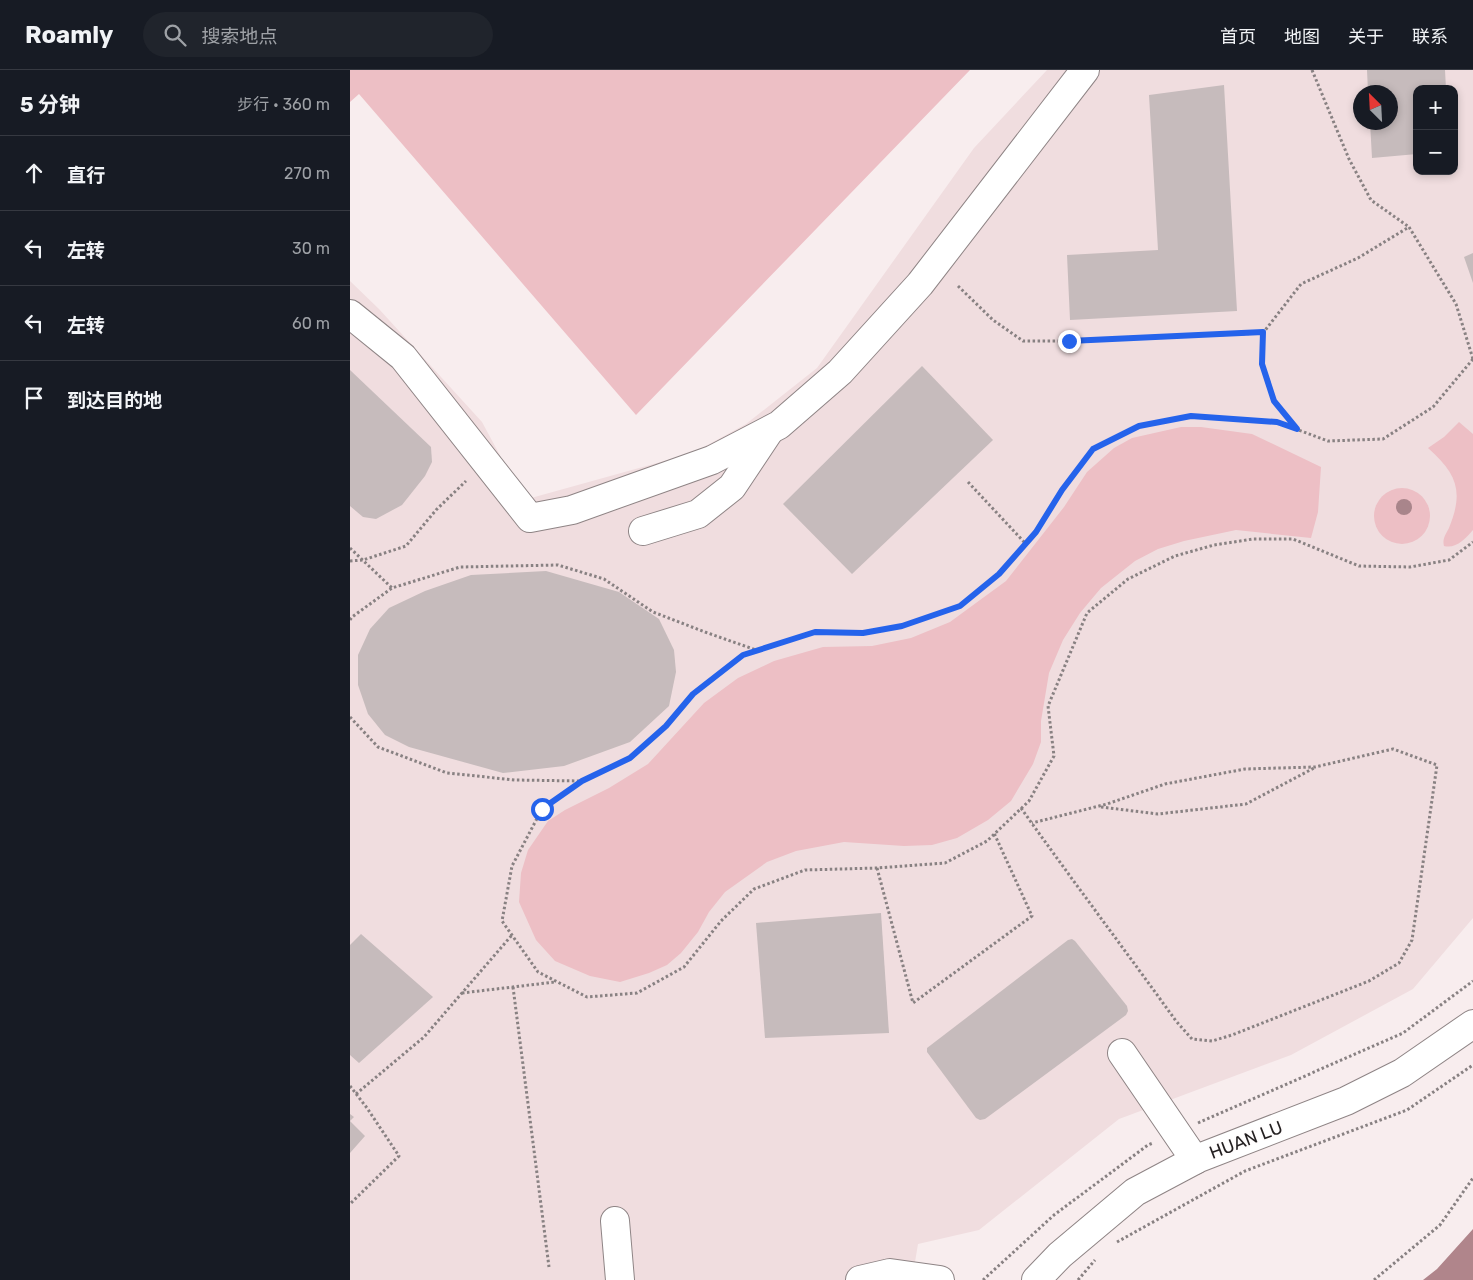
<!DOCTYPE html>
<html lang="zh">
<head>
<meta charset="utf-8">
<style>
  body { margin:0; font-family:Rubik,"Noto Sans SC",sans-serif; background:#20242c; color:#f1f3f6 }
  .controls { position:absolute; right:15px; top:15px; display:grid; overflow:hidden; border-radius:10px; box-shadow:0 2px 8px #0003 }
  .controls button { width:45px; height:45px; display:grid; place-items:center; padding:0; border:0; border-bottom:1px solid #363941; background:#171b24; color:#f1f3f6; font:25px sans-serif }
  .compass { position:absolute; left:1003px; top:15px; width:45px; height:45px; border-radius:50%; background:#171b24; box-shadow:0 2px 8px #0003; rotate:336deg }
  .stop { position:absolute; width:15px; height:15px; margin:-11px; border:4px solid #2563eb; border-radius:50%; background:#fff }
  .stop.end { background:#2563eb; border-color:#fff; box-shadow:0 1px 5px #0008 }
  .list { margin:0; padding:0; list-style:none }
  h2 { display:flex; justify-content:space-between; align-items:center; height:65px; margin:0; padding:0 20px; font-size:21px }
  h2 small { font-size:16px; font-weight:400; color:#9ea1a6 }
  .list li { display:grid; grid-template-columns:32px 1fr auto; gap:15px; align-items:center; box-sizing:border-box; height:75px; padding:0 20px; border-top:1px solid #363941 }
  .list b { display:block; font-size:19px; white-space:nowrap }
  .list em { font-size:16px; font-style:normal; color:#9ea1a6 }
  .icon { flex:none; width:28px; height:28px; fill:none; stroke:currentColor; stroke-width:2; stroke-linecap:round; stroke-linejoin:round }
  .map { position:relative; flex:none; width:1123px; height:1210px; overflow:hidden }
  header { display:flex; align-items:center; gap:30px; box-sizing:border-box; height:70px; padding:0 25px; background:#171b24; border-bottom:1px solid #363941 }
  header strong { font-size:24px }
  nav { display:flex; gap:28px; margin-inline-start:auto; font-size:18px }
  .search { width:350px; height:45px; background:#20242c; display:flex; align-items:center; gap:12px; box-sizing:border-box; padding:0 18px; border-radius:28px; color:#9ea1a6; font-size:19px }
  main { display:flex }
  aside { flex:1; background:#171b24 }
  .map>svg:first-child { display:block }
  .built { fill:#f0dddf; fill-rule:evenodd }
  .green { fill:#edbfc5 }
  .water { fill:#b0858b }
  .building { fill:#c6bbbc }
  .lines { fill:none; stroke-linecap:round; stroke-linejoin:round }
  .minor-casing { stroke:#8e8485; stroke-width:30 }
  .path { stroke:#888182; stroke-width:3; stroke-dasharray:2.5 2.5; stroke-linecap:butt }
  .minor { stroke:#fff; stroke-width:28 }
  .tree { fill:#a9858b }
  .route { stroke:#2563eb; stroke-width:6 }
  .labels { text-anchor:middle; dominant-baseline:central; stroke-width:4; stroke-linejoin:round; paint-order:stroke }
  .street-label { font-size:18px; fill:#231f20; stroke:#fffdfd }
</style>
</head>
<body>
<header>
<strong>Roamly</strong>
<div class="search"><svg class="icon" aria-label="search" viewBox="0 0 24 24"><circle cx="10" cy="10" r="6"/><path d="M15 15l6 6"/></svg>搜索地点</div>
<nav><a>首页</a><a>地图</a><a>关于</a><a>联系</a></nav>
</header>
<main>
<aside>
<h2>5 分钟<small>步行 · 360 m</small></h2>
<ul class="list">
<li><svg class="icon" aria-label="ahead" viewBox="0 0 24 24"><path d="M12 20V5M6 11l6-6 6 6"/></svg><div><b>直行</b></div><em>270 m</em></li>
<li><svg class="icon" aria-label="left" viewBox="0 0 24 24"><path d="M17 20v-9H6M10 6l-5 5 5 5"/></svg><div><b>左转</b></div><em>30 m</em></li>
<li><svg class="icon" aria-label="left" viewBox="0 0 24 24"><path d="M17 20v-9H6M10 6l-5 5 5 5"/></svg><div><b>左转</b></div><em>60 m</em></li>
<li><svg class="icon" aria-label="arrive" viewBox="0 0 24 24"><path d="M6 21V4h12l-3 4 3 4H6"/></svg><div><b>到达目的地</b></div></li>
</ul>
</aside>
<div class="map">
<svg width="1123" height="1210" viewBox="0 0 1123 1210">
  <rect width="100%" height="100%" fill="#f8edee"/>
  <path class="built" d="M697,0H1123V848L1063,919L941,985L769,1049L629,1160L568,1174L562,1210H0V211L29,239L132,352L168,419L181,428L343,383L396,354L467,298L624,78ZM1067,19H1104V101H1067ZM1011,22H1040V52H1011Z"/>
  <g class="green">
    <polygon points="0,0 620,0 286,345 9,24 0,32"/>
    <path d="M1109,352L1123,364V460C1115,469 1106,479 1094,476C1092,469 1096,464 1099,458C1114,421 1107,404 1078,378L1094,367Z"/>
    <polygon points="831,357 851,357 902,364 971,397 968,442 961,468 886,460 834,471 808,479 785,491 751,518 730,543 713,570 699,603 691,651 691,672 683,694 661,731 638,750 607,768 582,775 554,776 494,772 446,781 417,792 375,822 359,842 348,862 331,883 317,895 299,903 270,912 240,906 205,891 186,870 169,832 171,803 178,780 198,751 215,740 259,718 298,694 354,633 388,608 424,591 473,577 522,576 561,568 600,552 656,511 714,437 737,402 764,378 782,368"/>
    <circle cx="1052" cy="446" r="28"/>
  </g>
  <polygon class="water" points="1123,1159 1123,1210 1073,1210 1087,1199"/>
  <g class="building">
    <polygon points="1017,0 1095,0 1096,19 1067,19 1067,84 1022,88 1020,52 1040,52 1040,22 1018,22"/>
    <polygon points="874,15 887,241 720,250 717,185 808,180 799,25"/>
    <polygon points="1123,183 1123,213 1114,187"/>
    <polygon points="572,296 643,370 502,504 433,434"/>
    <polygon points="0,300 81,377 82,392 75,406 52,435 26,449 13,447 0,436"/>
    <polygon points="196,501 269,522 309,549 324,580 326,602 319,636 280,672 214,696 153,703 59,677 35,665 18,644 8,615 8,585 20,559 39,538 75,521 121,505"/>
    <polygon points="531,843 539,963 415,968 406,853"/>
    <polygon points="11,864 83,927 9,993 0,985 0,875"/>
    <polygon points="722,869 725,871 777,936 778,941 776,945 635,1049 630,1050 626,1048 577,982 577,978 718,870"/>
    <polygon points="0,1044 4,1047 0,1051 15,1066 0,1083"/>
  </g>
  <g class="lines">
    <defs>
      <g id="minor">
        <polyline points="0,244 53,287 180,448 222,440 362,390 429,355 490,302 570,214 735,0"/>
        <polyline points="293,461 348,444 382,417 418,363"/>
        <polyline points="772,983 845,1090"/>
        <polyline points="265,1151 270,1210"/>
        <polyline points="510,1210 540,1203 590,1210"/>
        <polyline points="686,1210 710,1185 785,1122 849,1088 996,1031 1052,1003 1123,954"/>
      </g>
    </defs>
    <use href="#minor" class="minor-casing"/>
    <g class="path">
      <polyline points="962,0 999,89 1021,130 1059,157"/>
      <polyline points="608,216 643,250 673,271 719,271 913,263 951,214 1008,188 1059,157 1106,234 1123,289"/>
      <polyline points="913,263 912,294 924,331 946,359"/>
      <polyline points="1123,289 1083,337 1033,369 978,371 927,352 841,346 789,356 743,379 712,420 686,462 649,504 610,536 552,556 513,563 465,562 393,585 343,624 316,656 280,688 232,711 192,739 162,796 152,851 188,902 237,927 287,923 334,897 371,851 404,819 455,800 527,798 595,793 637,771 679,731 704,686 698,636 737,543 778,509 825,486 864,475 903,469 943,469 1009,496 1060,497 1099,490 1123,472"/>
      <polyline points="618,412 675,473"/>
      <polyline points="0,478 42,518"/>
      <polyline points="0,491 13,490 56,476 86,440 116,411"/>
      <polyline points="0,550 2,547 42,518 110,497 208,495 254,509 303,542 355,562 406,580"/>
      <polyline points="0,647 28,677 97,703 165,710 231,711"/>
      <polyline points="751,737 808,744 896,734 964,698"/>
      <path d="M671,738C722,810 775,880 826,951L842,969L862,971L882,965L1019,911L1049,893L1062,870L1087,695L1043,679L965,697L895,699L815,714L757,734L682,753"/>
      <polyline points="527,798 563,933 682,846 644,763"/>
      <polyline points="163,917 199,1197"/>
      <polyline points="112,923 205,912"/>
      <polyline points="0,1016 17,1038 49,1086 0,1134"/>
      <polyline points="6,1024 74,967 162,865"/>
      <polyline points="848,1053 1053,963 1123,911"/>
      <polyline points="767,1172 895,1101 1057,1040 1123,995"/>
      <polyline points="633,1210 704,1145 798,1075 803,1073"/>
      <polyline points="728,1210 745,1190"/>
      <polyline points="1024,1210 1090,1155 1123,1108"/>
    </g>
    <use href="#minor" class="minor"/>
  </g>
  <circle class="tree" cx="1054" cy="437" r="8"/>
  <g class="lines">
    <polyline class="route" points="192,739 232,711 280,688 316,656 343,624 393,585 465,562 513,563 552,556 610,536 649,504 686,462 712,420 743,379 789,356 841,346 927,352 947,359 924,331 912,294 913,262 719,271"/>
  </g>
  <g class="labels">
    <g class="street-label">
      <text transform="translate(896 1070) rotate(-21)">HUAN LU</text>
    </g>
  </g>
</svg>
<div class="controls">
<button>+</button>
<button>−</button>
</div>
<svg class="compass" viewBox="-18 -18 36 36"><path d="M0-13l5 13h-10z" fill="#e53935"/><path d="M0 13l5-13h-10z" fill="#9ea1a6"/></svg>
<div class="stop" style="left:192px;top:739px"></div>
<div class="stop end" style="left:719px;top:271px"></div>
</div>
</main>
</body>
</html>
